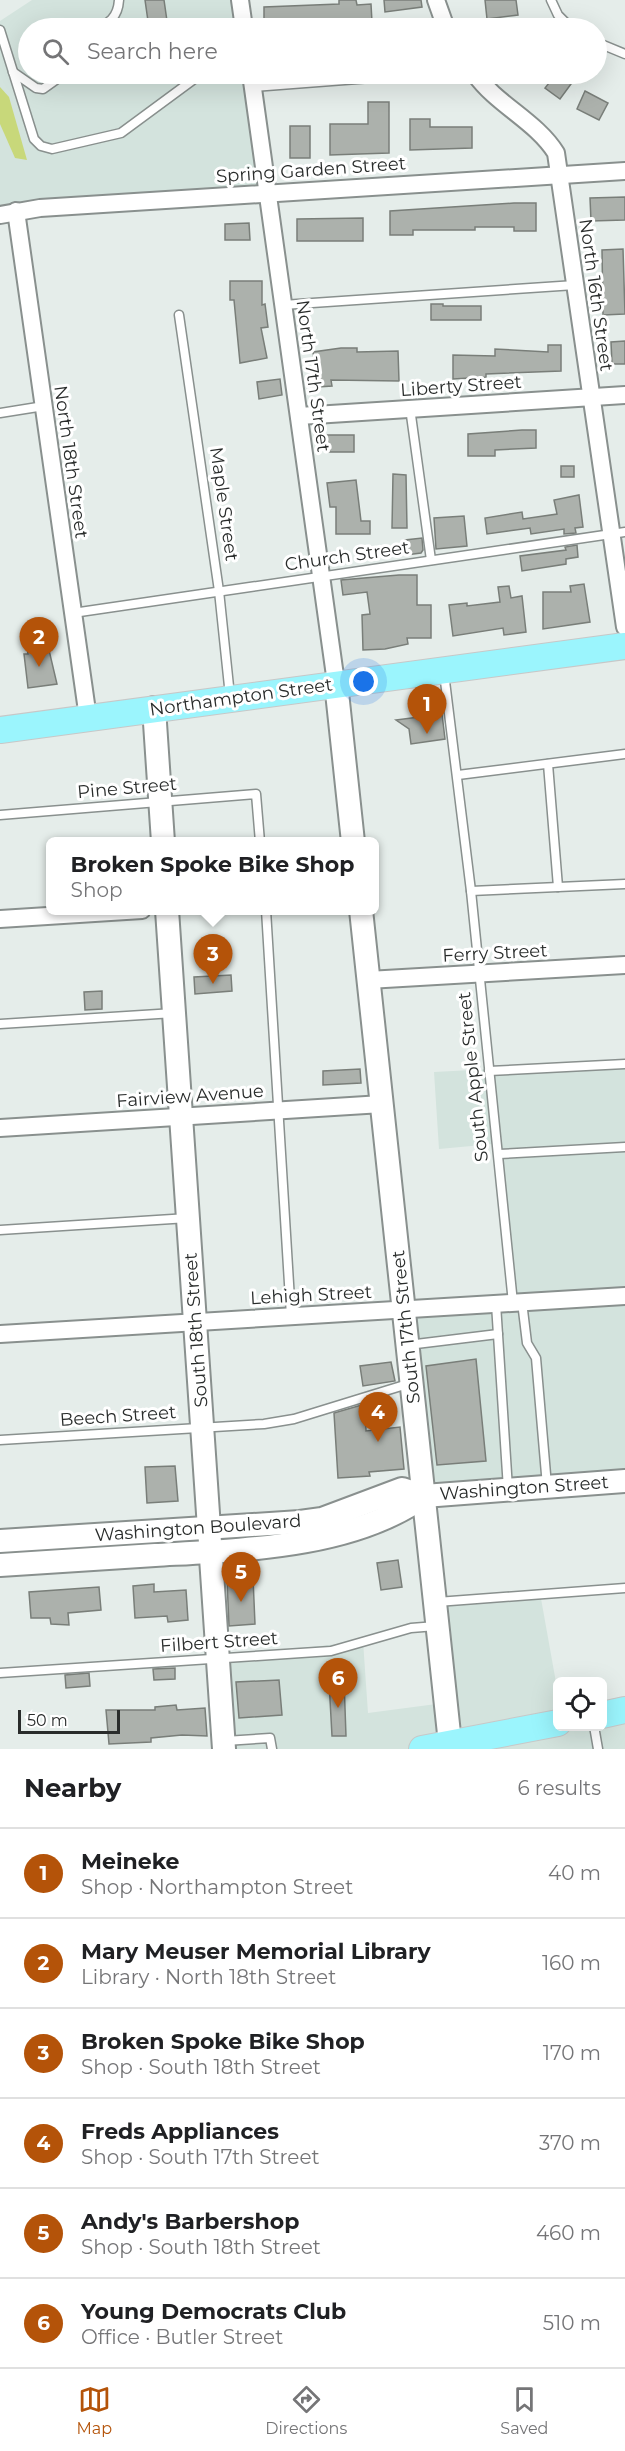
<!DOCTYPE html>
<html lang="en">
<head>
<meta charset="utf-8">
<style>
  body { margin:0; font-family:Montserrat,sans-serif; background:#f6f6f6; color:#202124 }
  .controls { position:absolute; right:18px; bottom:18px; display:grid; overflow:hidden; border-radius:9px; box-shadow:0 6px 24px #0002 }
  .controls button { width:54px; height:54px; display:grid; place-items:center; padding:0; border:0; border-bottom:2px solid #e0e0e0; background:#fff; color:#202124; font:30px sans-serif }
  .scale { position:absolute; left:18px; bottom:15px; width:102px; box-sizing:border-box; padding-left:6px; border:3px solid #292c2b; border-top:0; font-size:16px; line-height:21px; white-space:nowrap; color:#292c2b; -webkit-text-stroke:4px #fff; paint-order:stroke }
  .you { position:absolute; left:364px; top:682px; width:21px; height:21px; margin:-15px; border:4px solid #fff; border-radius:50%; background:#1a73e8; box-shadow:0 0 0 9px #1a73e833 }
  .badge { display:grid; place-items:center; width:39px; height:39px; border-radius:50%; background:#b45309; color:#fff; font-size:20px; font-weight:700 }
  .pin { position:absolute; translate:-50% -50px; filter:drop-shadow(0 2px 3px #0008) }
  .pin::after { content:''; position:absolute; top:32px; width:21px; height:18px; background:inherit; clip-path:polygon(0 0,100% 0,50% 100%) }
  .popup { position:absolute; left:46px; top:837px; width:333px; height:78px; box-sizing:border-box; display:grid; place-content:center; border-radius:9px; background:#fff; filter:drop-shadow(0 2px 4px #0005); font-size:20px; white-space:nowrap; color:#757577 }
  .popup b { font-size:22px; color:#202124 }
  .popup::after { content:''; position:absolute; left:50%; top:100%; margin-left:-12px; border:12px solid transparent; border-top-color:#fff }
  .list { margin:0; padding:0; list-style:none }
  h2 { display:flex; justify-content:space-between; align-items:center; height:78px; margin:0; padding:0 24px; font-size:26px }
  h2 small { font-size:20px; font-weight:400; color:#757577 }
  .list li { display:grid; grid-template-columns:39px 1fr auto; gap:18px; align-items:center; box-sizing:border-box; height:90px; padding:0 24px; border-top:2px solid #e0e0e0 }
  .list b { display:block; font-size:22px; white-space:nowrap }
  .list p { margin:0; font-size:20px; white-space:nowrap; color:#757577 }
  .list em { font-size:20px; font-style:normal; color:#757577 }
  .icon { flex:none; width:33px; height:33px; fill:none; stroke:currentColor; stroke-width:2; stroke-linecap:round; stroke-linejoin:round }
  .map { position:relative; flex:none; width:625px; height:1749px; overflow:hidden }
  .search { position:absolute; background:#fff; box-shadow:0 6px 24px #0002; left:18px; right:18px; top:18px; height:66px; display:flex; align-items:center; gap:15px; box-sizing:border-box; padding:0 21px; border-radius:33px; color:#757577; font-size:22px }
  .sheet { height:618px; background:#fff }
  nav { display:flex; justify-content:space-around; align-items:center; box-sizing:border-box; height:84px; border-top:2px solid #e0e0e0; background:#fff; font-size:16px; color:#757577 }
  nav a { display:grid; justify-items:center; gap:3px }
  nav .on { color:#b45309 }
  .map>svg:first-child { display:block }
  .built { fill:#d3e3dd }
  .green { fill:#c8d87a }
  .building { fill:#acb1ac; stroke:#797e79; stroke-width:1.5 }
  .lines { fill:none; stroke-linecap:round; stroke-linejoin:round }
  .lane-casing { stroke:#89908e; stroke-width:11 }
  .street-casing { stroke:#89908e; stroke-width:20 }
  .secondary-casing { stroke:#89908e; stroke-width:26 }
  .primary-casing { stroke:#c7c8c8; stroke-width:28 }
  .lane { stroke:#fff; stroke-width:8 }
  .street { stroke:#fff; stroke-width:16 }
  .secondary { stroke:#fff; stroke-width:22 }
  .primary { stroke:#9bf5fd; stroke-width:26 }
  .labels { text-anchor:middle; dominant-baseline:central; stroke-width:6; stroke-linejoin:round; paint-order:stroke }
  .street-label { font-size:18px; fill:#292c2b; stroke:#fff }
</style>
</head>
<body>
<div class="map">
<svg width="625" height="1749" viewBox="0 0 625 1749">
  <rect width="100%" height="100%" fill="#e5edea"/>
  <g class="built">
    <polygon points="32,0 237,0 240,28 28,28 28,74 247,74 262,192 0,210 0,21"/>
    <polygon points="625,1062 625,1476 423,1490 401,1303 513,1299 493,1144 439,1149 434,1072"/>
    <polygon points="540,1593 557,1688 558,1726 602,1726 625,1708 625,1749 223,1749 218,1658 363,1641 368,1713 444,1703 436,1599"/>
  </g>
  <polygon class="green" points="0,87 9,97 27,160 15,158 0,124"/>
  <g class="building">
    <polygon points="145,0 164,0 168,28 149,28"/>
    <polygon points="339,0 356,0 357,5 371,4 372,22 291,24 291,28 264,28 264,7 339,4"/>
    <polygon points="384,0 421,0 422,7 385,12"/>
    <polygon points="485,0 516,0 518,15 487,19"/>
    <polygon points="556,74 574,74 567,82 571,84 560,99 545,88"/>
    <polygon points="585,91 608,103 599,120 577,109"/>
    <polygon points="368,102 389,102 389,153 330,155 330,124 368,124"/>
    <polygon points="410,119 430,119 430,127 472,127 472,148 410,150"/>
    <rect x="290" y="126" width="20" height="32"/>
    <polygon points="625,197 625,220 591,221 590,198"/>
    <polygon points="514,203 536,203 536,231 514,231 514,227 475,227 475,230 413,230 413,235 390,235 390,211"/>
    <polygon points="363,218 363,241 297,241 297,219"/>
    <polygon points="249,223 250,240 225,240 225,224"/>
    <polygon points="623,249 625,314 603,315 602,250"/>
    <polygon points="230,281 262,281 262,305 265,304 268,327 261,328 267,358 240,363 234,300 230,300"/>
    <polygon points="431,304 443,304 443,306 481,306 481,320 431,320"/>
    <polygon points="625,341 625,364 612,364 611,342"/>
    <polygon points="548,345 561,345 561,371 486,374 486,377 453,379 453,355 495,356 495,349 548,352"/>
    <polygon points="341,348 357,348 357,352 398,351 399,381 331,380 332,386 318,387 313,352"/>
    <polygon points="280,379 282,395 259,399 257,382"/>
    <polygon points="522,430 536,430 536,448 495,450 495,456 468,456 468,434"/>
    <rect x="326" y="435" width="28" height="17"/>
    <rect x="561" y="466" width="13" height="11"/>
    <polygon points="393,474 406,475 407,528 392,528"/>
    <polygon points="356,480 361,521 370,521 370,534 336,534 336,507 330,507 327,483"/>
    <polygon points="579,495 583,527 575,528 576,533 564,534 564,529 531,534 530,528 487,534 485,518 522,512 523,519 557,514 554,500"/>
    <polygon points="464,516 467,546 436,549 434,518"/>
    <polygon points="422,538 423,550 421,553 406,555 405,540"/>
    <polygon points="577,545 578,557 566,559 566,564 522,571 520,556 566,550 565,547"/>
    <polygon points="399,575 417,575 417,605 431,605 431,638 407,638 408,644 385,649 363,650 362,615 370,614 367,592 343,595 341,580"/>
    <polygon points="584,584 590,622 543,629 543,592 571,592 570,586"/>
    <polygon points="509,586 511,598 522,596 526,632 504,635 503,628 453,636 449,605 467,603 467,606 500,602 498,587"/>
    <polygon points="40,646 40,651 49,650 57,684 28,688 24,654 28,654 27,648"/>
    <polygon points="442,714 445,739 411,744 409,729 396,720"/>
    <polygon points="231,975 232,991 195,994 194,977"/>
    <polygon points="102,991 102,1009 85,1010 84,992"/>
    <polygon points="360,1069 361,1083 323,1085 323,1071"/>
    <polygon points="476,1359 486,1461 437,1465 426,1366"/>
    <polygon points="391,1362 395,1381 363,1386 360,1366"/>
    <polygon points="365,1404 366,1431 400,1427 404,1469 369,1472 370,1476 338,1478 334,1413"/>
    <polygon points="175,1466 178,1501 147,1503 145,1467"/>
    <polygon points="398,1560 402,1587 381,1590 377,1563"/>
    <polygon points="253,1578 255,1624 229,1626 227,1579"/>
    <polygon points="154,1584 154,1592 186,1590 188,1620 168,1622 167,1616 135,1618 133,1586"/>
    <polygon points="99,1587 101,1610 68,1613 69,1625 51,1624 50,1618 31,1618 29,1592"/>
    <polygon points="175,1668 175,1679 154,1680 153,1669"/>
    <polygon points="89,1673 90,1686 66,1688 65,1675"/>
    <polygon points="279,1680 282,1715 239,1718 236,1682"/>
    <polygon points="344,1680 346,1736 332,1736 329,1681"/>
    <polygon points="176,1705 177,1710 205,1708 207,1736 182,1735 151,1738 151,1742 109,1744 106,1710 155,1710 155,1707"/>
  </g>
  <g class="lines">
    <defs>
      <g id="lane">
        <polyline points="551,0 558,15 571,28"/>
        <path d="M93,28C109,25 118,17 119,0"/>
        <polyline points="0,30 34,139 41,146 52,149 121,133 201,74"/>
        <polyline points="596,42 625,54"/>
        <polyline points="13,72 36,88 43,89 64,74"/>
        <polyline points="253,87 423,74"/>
        <polyline points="283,305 575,285"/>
        <polyline points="179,315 219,591 230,696"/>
        <polyline points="410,408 431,560"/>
        <polyline points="0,413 44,406"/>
        <polyline points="73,613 625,532"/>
        <polyline points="444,673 471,891 513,1303"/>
        <polyline points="548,764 558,887"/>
        <polyline points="458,775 625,754"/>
        <polyline points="0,815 256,794 260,842"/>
        <polyline points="471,891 625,884"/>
        <polyline points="266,910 291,1316"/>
        <polyline points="0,1024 174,1013"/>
        <polyline points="489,1071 625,1064"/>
        <polyline points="499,1154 625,1147"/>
        <polyline points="0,1230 188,1218"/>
        <polyline points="522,1302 527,1343 536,1358 547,1486"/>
        <polyline points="496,1304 508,1489"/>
        <polyline points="408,1345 498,1334"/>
        <polyline points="0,1440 264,1424 294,1419 411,1383"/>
        <polyline points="437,1602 625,1588"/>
        <polyline points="0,1673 331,1651 411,1628 436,1626"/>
        <polyline points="594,1726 598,1749"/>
        <polyline points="225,1741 270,1738 272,1749"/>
      </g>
      <g id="street">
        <polyline points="240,0 244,28"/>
        <polyline points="436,0 446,28"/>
        <polyline points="251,74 336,683"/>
        <path d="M475,74C497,105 536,121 556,153L625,627"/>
        <polyline points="16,211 88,718"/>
        <polyline points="0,215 40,208 625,171"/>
        <polyline points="299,416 625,395"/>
        <polyline points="0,919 142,910"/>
        <polyline points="368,980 625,965"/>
        <polyline points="0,1128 382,1104"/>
        <polyline points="0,1334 625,1296"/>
      </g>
      <g id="secondary">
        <polyline points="336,683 353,842"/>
        <polyline points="154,708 163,842"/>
        <polyline points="167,910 224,1749"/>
        <polyline points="361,910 450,1743"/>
        <polyline points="0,1541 300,1522 322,1519 402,1489 424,1496 625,1481"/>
        <path d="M0,1565C52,1562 103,1558 155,1555C241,1550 352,1548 424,1496"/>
      </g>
      <g id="primary">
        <polyline points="0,730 625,646"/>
        <polyline points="602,1715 625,1710"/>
        <polyline points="422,1749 558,1723"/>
      </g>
    </defs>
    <use href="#lane" class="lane-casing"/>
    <use href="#street" class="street-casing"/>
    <use href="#secondary" class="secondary-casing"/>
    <use href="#primary" class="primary-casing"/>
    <use href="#lane" class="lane"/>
    <use href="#street" class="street"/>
    <use href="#secondary" class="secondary"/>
    <use href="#primary" class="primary"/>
  </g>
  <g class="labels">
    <g class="street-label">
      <text transform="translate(311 170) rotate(-4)">Spring Garden Street</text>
      <text transform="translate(596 295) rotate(82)">North 16th Street</text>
      <text transform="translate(313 376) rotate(82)">North 17th Street</text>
      <text transform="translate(461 386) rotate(-4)">Liberty Street</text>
      <text transform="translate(71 462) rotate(82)">North 18th Street</text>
      <text transform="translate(224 504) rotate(82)">Maple Street</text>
      <text transform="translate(347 556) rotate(-8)">Church Street</text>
      <text transform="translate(241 697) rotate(-8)">Northampton Street</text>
      <text transform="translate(127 788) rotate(-5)">Pine Street</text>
      <text transform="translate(495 953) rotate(-3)">Ferry Street</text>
      <text transform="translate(473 1077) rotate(-96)">South Apple Street</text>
      <text transform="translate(190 1096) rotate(-4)">Fairview Avenue</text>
      <text transform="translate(311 1295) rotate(-3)">Lehigh Street</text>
      <text transform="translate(406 1327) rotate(-96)">South 17th Street</text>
      <text transform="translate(196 1330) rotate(-94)">South 18th Street</text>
      <text transform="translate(118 1416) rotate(-4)">Beech Street</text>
      <text transform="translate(524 1488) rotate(-4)">Washington Street</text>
      <text transform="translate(198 1528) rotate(-4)">Washington Boulevard</text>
      <text transform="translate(219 1642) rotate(-4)">Filbert Street</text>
    </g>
  </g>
</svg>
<div class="controls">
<button><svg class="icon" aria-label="locate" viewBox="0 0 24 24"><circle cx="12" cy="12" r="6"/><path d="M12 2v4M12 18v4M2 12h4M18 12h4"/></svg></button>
</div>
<div class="scale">50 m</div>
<div class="you"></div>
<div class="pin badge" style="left:427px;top:734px">1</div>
<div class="pin badge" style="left:39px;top:667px">2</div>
<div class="pin badge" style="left:213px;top:984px">3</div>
<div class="popup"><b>Broken Spoke Bike Shop</b>Shop</div>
<div class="pin badge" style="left:378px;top:1442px">4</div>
<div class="pin badge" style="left:241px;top:1602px">5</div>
<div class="pin badge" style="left:338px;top:1708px">6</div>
<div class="search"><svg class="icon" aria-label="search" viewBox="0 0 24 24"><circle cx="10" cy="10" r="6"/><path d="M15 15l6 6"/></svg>Search here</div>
</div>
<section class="sheet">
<h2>Nearby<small>6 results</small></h2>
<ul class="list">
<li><span class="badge">1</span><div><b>Meineke</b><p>Shop · Northampton Street</p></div><em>40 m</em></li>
<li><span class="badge">2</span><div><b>Mary Meuser Memorial Library</b><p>Library · North 18th Street</p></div><em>160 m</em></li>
<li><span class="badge">3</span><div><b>Broken Spoke Bike Shop</b><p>Shop · South 18th Street</p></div><em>170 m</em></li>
<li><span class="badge">4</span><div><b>Freds Appliances</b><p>Shop · South 17th Street</p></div><em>370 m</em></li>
<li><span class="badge">5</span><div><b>Andy's Barbershop</b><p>Shop · South 18th Street</p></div><em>460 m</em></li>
<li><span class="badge">6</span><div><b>Young Democrats Club</b><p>Office · Butler Street</p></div><em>510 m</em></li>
</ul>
</section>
<nav>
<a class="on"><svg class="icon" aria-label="map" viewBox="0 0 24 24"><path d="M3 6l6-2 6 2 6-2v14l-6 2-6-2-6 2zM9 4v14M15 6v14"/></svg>Map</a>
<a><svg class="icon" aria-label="directions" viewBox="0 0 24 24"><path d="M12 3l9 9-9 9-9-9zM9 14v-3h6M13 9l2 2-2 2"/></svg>Directions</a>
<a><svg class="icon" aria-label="saved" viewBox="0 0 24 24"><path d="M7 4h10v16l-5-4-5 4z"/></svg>Saved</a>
</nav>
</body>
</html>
